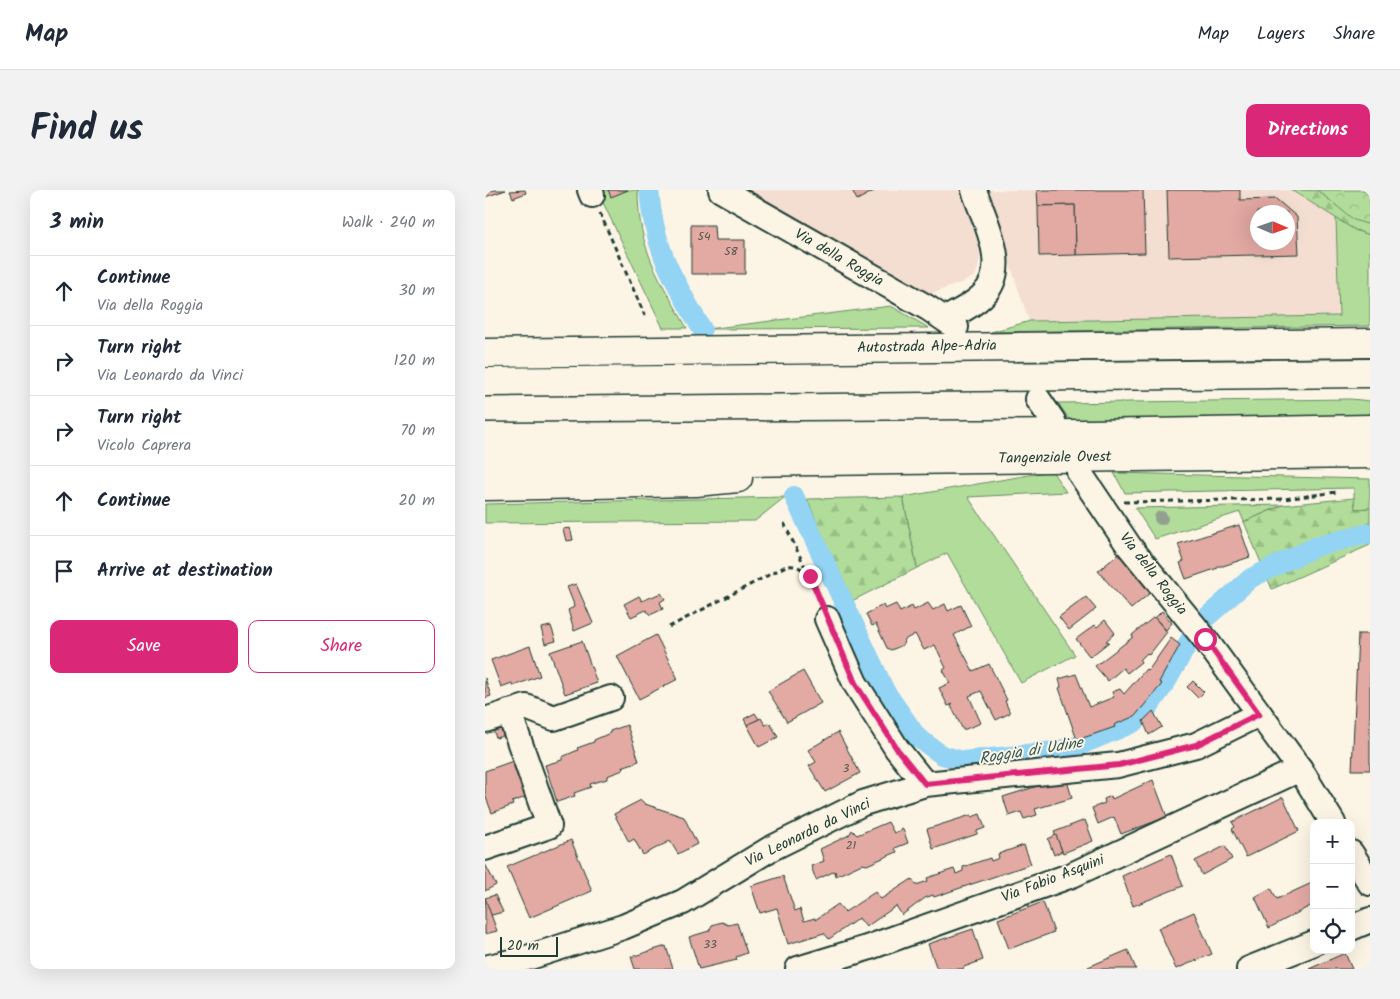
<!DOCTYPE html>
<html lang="en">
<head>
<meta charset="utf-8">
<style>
  body { margin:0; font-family:Kalam,sans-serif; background:#f2f2f3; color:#1f2937 }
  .controls { position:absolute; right:15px; bottom:15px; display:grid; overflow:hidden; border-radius:10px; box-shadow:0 5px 20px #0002 }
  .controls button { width:45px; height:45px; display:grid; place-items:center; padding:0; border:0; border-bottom:1px solid #e0e1e3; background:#fff; color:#1f2937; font:25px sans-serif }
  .compass { position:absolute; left:765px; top:15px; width:45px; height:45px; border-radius:50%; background:#fff; box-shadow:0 5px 20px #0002; rotate:92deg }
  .scale { position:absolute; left:15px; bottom:12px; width:58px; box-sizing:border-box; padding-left:5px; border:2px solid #1f3d34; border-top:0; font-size:14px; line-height:18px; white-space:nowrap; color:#1f3d34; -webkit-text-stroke:4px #fcf5e5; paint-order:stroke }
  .stop { position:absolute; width:15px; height:15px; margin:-11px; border:4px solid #db2777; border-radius:50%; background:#fff }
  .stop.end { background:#db2777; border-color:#fff; box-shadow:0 1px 5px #0008 }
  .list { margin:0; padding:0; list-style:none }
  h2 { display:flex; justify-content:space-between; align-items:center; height:65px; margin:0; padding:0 20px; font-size:21px }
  h2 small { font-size:16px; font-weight:400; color:#747a83 }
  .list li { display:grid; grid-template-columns:32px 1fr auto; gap:15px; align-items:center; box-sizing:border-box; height:70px; padding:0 20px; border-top:1px solid #e0e1e3 }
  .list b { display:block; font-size:19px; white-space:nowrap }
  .list p { margin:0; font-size:16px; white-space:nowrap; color:#747a83 }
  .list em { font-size:16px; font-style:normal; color:#747a83 }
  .actions { display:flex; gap:10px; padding:15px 20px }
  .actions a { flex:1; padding:11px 0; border:1px solid #db2777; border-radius:10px; text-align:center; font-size:18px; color:#db2777 }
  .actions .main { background:#db2777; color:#fff }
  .icon { flex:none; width:28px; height:28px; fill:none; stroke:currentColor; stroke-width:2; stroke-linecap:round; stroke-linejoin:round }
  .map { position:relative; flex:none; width:885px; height:779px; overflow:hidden; border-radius:10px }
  header { display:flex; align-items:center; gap:30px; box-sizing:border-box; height:70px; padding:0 25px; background:#fff; border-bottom:1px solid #e0e1e3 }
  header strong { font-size:24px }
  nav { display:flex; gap:28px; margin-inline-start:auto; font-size:18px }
  .intro { display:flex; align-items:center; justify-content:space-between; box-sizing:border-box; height:120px; padding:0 30px }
  h1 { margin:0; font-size:35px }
  .button { padding:12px 22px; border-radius:10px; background:#db2777; color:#fff; font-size:18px; font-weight:700 }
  main { display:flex; gap:30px; padding:0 30px }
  aside { flex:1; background:#fff; border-radius:10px; box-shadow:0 5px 20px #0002 }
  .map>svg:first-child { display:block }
  .built { fill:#f4ded1; fill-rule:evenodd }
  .grass { fill:#b1dc99; stroke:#688c66 }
  .forest { fill:url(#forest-firs); stroke:#688c66 }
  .park { fill:url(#park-crowns); stroke:#688c66 }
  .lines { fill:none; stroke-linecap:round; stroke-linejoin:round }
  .canal { stroke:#93d3f4; stroke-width:20 }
  .building { fill:#e3a9a3; stroke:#1f3d34; fill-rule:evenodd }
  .minor-casing { stroke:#1f3d34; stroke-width:28 }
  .highway-casing { stroke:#1f3d34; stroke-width:31 }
  .path { stroke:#1f3d34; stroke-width:3; stroke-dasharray:5 4; stroke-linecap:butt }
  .minor { stroke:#fcf5e5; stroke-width:24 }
  .highway { stroke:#fcf5e5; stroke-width:28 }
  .tree { fill:#92a18f }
  .route { stroke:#db2777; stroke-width:6 }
  .labels { text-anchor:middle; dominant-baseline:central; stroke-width:4; stroke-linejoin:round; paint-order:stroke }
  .number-label { font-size:12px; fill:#505850 }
  .street-label { font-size:15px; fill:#1f3d34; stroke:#fcf5e5 }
  .water-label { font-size:16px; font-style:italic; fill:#365b5a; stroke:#fcf5e5 }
</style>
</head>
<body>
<header>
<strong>Map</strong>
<nav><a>Map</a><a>Layers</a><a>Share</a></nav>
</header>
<div class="intro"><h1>Find us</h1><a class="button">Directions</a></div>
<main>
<aside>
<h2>3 min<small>Walk · 240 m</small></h2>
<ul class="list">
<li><svg class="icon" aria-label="ahead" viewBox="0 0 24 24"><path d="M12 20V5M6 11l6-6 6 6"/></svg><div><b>Continue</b><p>Via della Roggia</p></div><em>30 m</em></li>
<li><svg class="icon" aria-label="right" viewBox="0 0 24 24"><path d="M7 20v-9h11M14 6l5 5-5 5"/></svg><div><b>Turn right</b><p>Via Leonardo da Vinci</p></div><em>120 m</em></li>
<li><svg class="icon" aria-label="right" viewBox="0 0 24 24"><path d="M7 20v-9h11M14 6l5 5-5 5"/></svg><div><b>Turn right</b><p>Vicolo Caprera</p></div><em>70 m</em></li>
<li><svg class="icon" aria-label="ahead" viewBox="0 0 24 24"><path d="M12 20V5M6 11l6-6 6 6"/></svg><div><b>Continue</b></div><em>20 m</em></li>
<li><svg class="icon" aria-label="arrive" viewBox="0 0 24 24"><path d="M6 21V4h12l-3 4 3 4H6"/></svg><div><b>Arrive at destination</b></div></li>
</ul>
<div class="actions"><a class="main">Save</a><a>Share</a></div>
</aside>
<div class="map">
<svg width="885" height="779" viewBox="0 0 885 779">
  <defs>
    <pattern id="forest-firs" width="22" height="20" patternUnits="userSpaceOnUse" patternTransform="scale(1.25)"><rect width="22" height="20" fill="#b1dc99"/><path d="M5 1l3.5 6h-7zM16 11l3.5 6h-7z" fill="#98be84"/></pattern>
    <pattern id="park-crowns" width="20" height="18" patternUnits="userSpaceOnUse" patternTransform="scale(1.25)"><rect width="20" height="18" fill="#b1dc99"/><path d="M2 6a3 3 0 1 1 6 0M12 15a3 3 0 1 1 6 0" fill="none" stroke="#98be84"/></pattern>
  </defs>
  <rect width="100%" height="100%" fill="#fcf5e5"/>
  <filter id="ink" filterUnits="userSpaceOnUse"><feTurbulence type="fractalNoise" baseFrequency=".02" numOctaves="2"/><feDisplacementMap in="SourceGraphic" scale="10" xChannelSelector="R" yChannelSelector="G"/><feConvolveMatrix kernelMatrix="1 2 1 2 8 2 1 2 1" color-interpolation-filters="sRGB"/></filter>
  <g filter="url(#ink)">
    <g class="built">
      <polygon points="256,0 475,0 494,56 495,67 493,78 490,86 483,90 443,105"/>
      <path d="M500,0H806L851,28L854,126L544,131ZM772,22H802V52H772Z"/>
    </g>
    <g class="grass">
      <path d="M112,0H153C153,60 174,88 202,138H178Z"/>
      <polygon points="851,28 870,40 885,45 885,136 506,142 545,131 854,126"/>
      <polygon points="406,116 444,138 222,139"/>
      <polygon points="866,209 885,211 885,232 588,235 573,213"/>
      <polygon points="567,281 581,302 483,307 590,465 536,493 462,363 432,378 418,307"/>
      <polygon points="629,283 885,289 885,318 869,319 869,298 640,303"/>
      <polygon points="300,307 270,331 0,333 0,314"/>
      <polygon points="798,315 759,332 755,322 670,349 650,318"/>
    </g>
    <g class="forest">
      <polygon points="806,0 885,2 885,45 870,40"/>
      <polygon points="418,307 432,378 365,412 322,309"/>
      <polygon points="869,308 870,319 885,318 885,355 787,399 759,332 798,315"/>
    </g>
    <polygon class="park" points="832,0 885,0 885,35 869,30"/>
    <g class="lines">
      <g class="canal">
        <path d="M164,0C169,60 188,89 217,139"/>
        <polyline points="309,306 400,501 432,547 457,565 478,571 569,561 593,556 648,533 660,522 680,494 714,434 766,388 832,356 885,343"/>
      </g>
    </g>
    <g class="building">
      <polygon points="0,0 21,0 0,7"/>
      <polygon points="40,0 41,3 28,8 25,1"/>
      <polygon points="123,0 143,0 126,7"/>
      <polygon points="367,0 391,0 372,10"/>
      <polygon points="552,0 658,0 660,63 591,65 590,15 553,16"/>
      <path d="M682,0H755V10L791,9L812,27L814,64L684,67ZM772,22H802V52H772Z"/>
      <polygon points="590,15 591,65 554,66 553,16"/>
      <polygon points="206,35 229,35 230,50 260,50 260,84 206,84"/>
      <polygon points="754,335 765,367 738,376 733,376 733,378 701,389 695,373 699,371 693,354"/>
      <polygon points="85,338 88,350 81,351 78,339"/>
      <polygon points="635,363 665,403 646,419 613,381"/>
      <polygon points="91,394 108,433 89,441 83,420 89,417 88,412 82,397"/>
      <polygon points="176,403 180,409 175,412 178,419 165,425 161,420 146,427 139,414 154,406 157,411"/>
      <polygon points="601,407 611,419 584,440 574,427"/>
      <polygon points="443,413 448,420 460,414 463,421 476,415 486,436 469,445 488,481 504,474 522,510 520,511 525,523 511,530 496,501 484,506 496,533 478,540 466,516 468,514 463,516 454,498 465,493 458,480 461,478 450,455 439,460 430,444 419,450 418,455 406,460 402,458 391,434 387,436 381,424 398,415 400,419 411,414 415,422 427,416 429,420"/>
      <polygon points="677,421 687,433 681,440 670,428"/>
      <polygon points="669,427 682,442 664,465 662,463 655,470 656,472 642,483 638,478 623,491 610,476 648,447 647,445"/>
      <polygon points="620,430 630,443 621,451 624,452 605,467 591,449 610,435 612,437"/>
      <polygon points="66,436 71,451 60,454 56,438"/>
      <polygon points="873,444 885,444 885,580 867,580"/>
      <polygon points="171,445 193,489 154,509 132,466"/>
      <polygon points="686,448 695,455 674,492 677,494 650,526 629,535 630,537 592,550 574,498 576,497 574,489 591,484 604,517 629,507 627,502 635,499 639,504 661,479 663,481"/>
      <polygon points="97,451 112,493 80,504 65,462"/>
      <polygon points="45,456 55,486 28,496 27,493 16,497 6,470"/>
      <polygon points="318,481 336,513 302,532 283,501"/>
      <polygon points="0,488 6,506 0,508"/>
      <polygon points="708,491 719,502 713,508 702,497"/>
      <polygon points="668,521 677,537 664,545 658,531"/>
      <polygon points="270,523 274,529 262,535 259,529"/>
      <polygon points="276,528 280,535 285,533 293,547 274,557 262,535"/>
      <polygon points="20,533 24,544 11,548 7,537"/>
      <polygon points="142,535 154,571 137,577 138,580 122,586 122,589 105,594 106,597 89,603 90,606 72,612 60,575 77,570 77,567 93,560 92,558 109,552 109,550 125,543 125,541"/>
      <polygon points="353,542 375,583 340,602 324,576 331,572 323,560"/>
      <polygon points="28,571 41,607 27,612 28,615 7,623 0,605 0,581"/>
      <polygon points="581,587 587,608 550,619 552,625 539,629 536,622 524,626 518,607"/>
      <polygon points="668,590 682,627 636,644 629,627 613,634 607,618 620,613 619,609 626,606 627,609"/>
      <polygon points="798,607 814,641 761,667 747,639 750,637 747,632"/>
      <polygon points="156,610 160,614 199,627 212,654 193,664 185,651 158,665 149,649 144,652 129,624"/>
      <polygon points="495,624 500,638 492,641 492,644 448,659 442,639 486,625 487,627"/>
      <polygon points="600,630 608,651 578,663 569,642"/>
      <polygon points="403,632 409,643 418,639 423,653 410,658 412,662 382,675 377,674 351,686 350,681 331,690 326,676 339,671 335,659 364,645 367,640 372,645"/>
      <polygon points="571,645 577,661 569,665 563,649"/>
      <polygon points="86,650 107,701 44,728 22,677"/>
      <polygon points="539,655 546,674 449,707 448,705 440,708 417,725 411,716 381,737 374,728 344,749 339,743 303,754 292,718 275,723 266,696 298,686 310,721 315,719 319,731 330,728 330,730 353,714 360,722 390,702 396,709 427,689 431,695 443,691 442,688 469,679 471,684 478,681 478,677 505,668 506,671 514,668 513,664"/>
      <polygon points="740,656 747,669 717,685 710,671"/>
      <polygon points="686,664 698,696 648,716 637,686"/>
      <polygon points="0,674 11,695 0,701"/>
      <polygon points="829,692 829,714 784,738 770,707 786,698 792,709"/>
      <polygon points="10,705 18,722 7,725 4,723 0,708"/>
      <polygon points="0,708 12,741 0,744"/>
      <polygon points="558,712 569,742 524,759 513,729"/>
      <polygon points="709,722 727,764 691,779 673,738"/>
      <polygon points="237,732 243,735 252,733 262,763 251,767 252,770 214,779 204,747 224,741 227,735"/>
      <polygon points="488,739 498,770 479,777 478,779 452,779 443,754"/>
      <polygon points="181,756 188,779 150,779 146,767"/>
      <polygon points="643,760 651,779 604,779 603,777"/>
      <polygon points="860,763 867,779 824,779"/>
    </g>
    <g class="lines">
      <defs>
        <g id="minor">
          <polyline points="105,0 107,5"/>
          <polyline points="236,0 443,118 471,137"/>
          <path d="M461,129C473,122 487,116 497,106C527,79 499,30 489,0"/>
          <polyline points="553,209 568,231"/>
          <polyline points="594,282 644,356 720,449 815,579 848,633"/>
          <polyline points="342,429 370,493 412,559 440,594"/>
          <polyline points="0,530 41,517 69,528 126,508"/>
          <polyline points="0,658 64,636 24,522"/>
          <polyline points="866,663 885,693"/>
          <polyline points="866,738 885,730"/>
          <polyline points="0,778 42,768 138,737 198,712 285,659 378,613 440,594 633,575 711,555 774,524"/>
          <polyline points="313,779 382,758 587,685 815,579"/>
          <polyline points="764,779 829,753"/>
        </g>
        <g id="highway">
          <polyline points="0,163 885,153"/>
          <polyline points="0,192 885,183"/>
          <polyline points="0,247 603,244 885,239"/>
          <polyline points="0,272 256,272 885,264"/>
          <polyline points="0,296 211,292 253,288"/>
        </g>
      </defs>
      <use href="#minor" class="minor-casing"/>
      <use href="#highway" class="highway-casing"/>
      <g class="path">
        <polyline points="115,23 160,126"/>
        <polyline points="639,312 799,309 852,302"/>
        <polyline points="299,333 322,381"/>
        <path d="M184,437L301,376C322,373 328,393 335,410"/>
      </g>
      <use href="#minor" class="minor"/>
      <use href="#highway" class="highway"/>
    </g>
    <circle class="tree" cx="676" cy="328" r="7"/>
  </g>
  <g class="lines" filter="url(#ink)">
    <polyline class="route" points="325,386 370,493 412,559 440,594 634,575 711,555 774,524 720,449"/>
  </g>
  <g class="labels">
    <g class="number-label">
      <text x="219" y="46">54</text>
      <text x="246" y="61">58</text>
      <text x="361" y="578">3</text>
      <text x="366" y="655">21</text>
      <text x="225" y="754">33</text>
    </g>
    <g class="street-label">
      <text transform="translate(354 68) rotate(30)">Via della Roggia</text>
      <text transform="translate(442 157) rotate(-1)">Autostrada Alpe-Adria</text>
      <text transform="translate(570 268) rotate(-1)">Tangenziale Ovest</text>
      <text transform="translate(668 384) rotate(52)">Via della Roggia</text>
      <text transform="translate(323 643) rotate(-26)">Via Leonardo da Vinci</text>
      <text transform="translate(568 689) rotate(-21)">Via Fabio Asquini</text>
    </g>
    <g class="water-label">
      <text transform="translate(546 561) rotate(-9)">Roggia di Udine</text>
    </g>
  </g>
</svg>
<div class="controls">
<button>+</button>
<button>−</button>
<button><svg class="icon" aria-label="locate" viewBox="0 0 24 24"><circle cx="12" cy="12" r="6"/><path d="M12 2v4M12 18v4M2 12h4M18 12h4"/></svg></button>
</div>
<svg class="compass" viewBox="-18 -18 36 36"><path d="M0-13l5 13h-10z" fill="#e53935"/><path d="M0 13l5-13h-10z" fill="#747a83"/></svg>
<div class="scale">20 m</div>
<div class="stop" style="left:720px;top:449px"></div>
<div class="stop end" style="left:325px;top:386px"></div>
</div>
</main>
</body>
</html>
